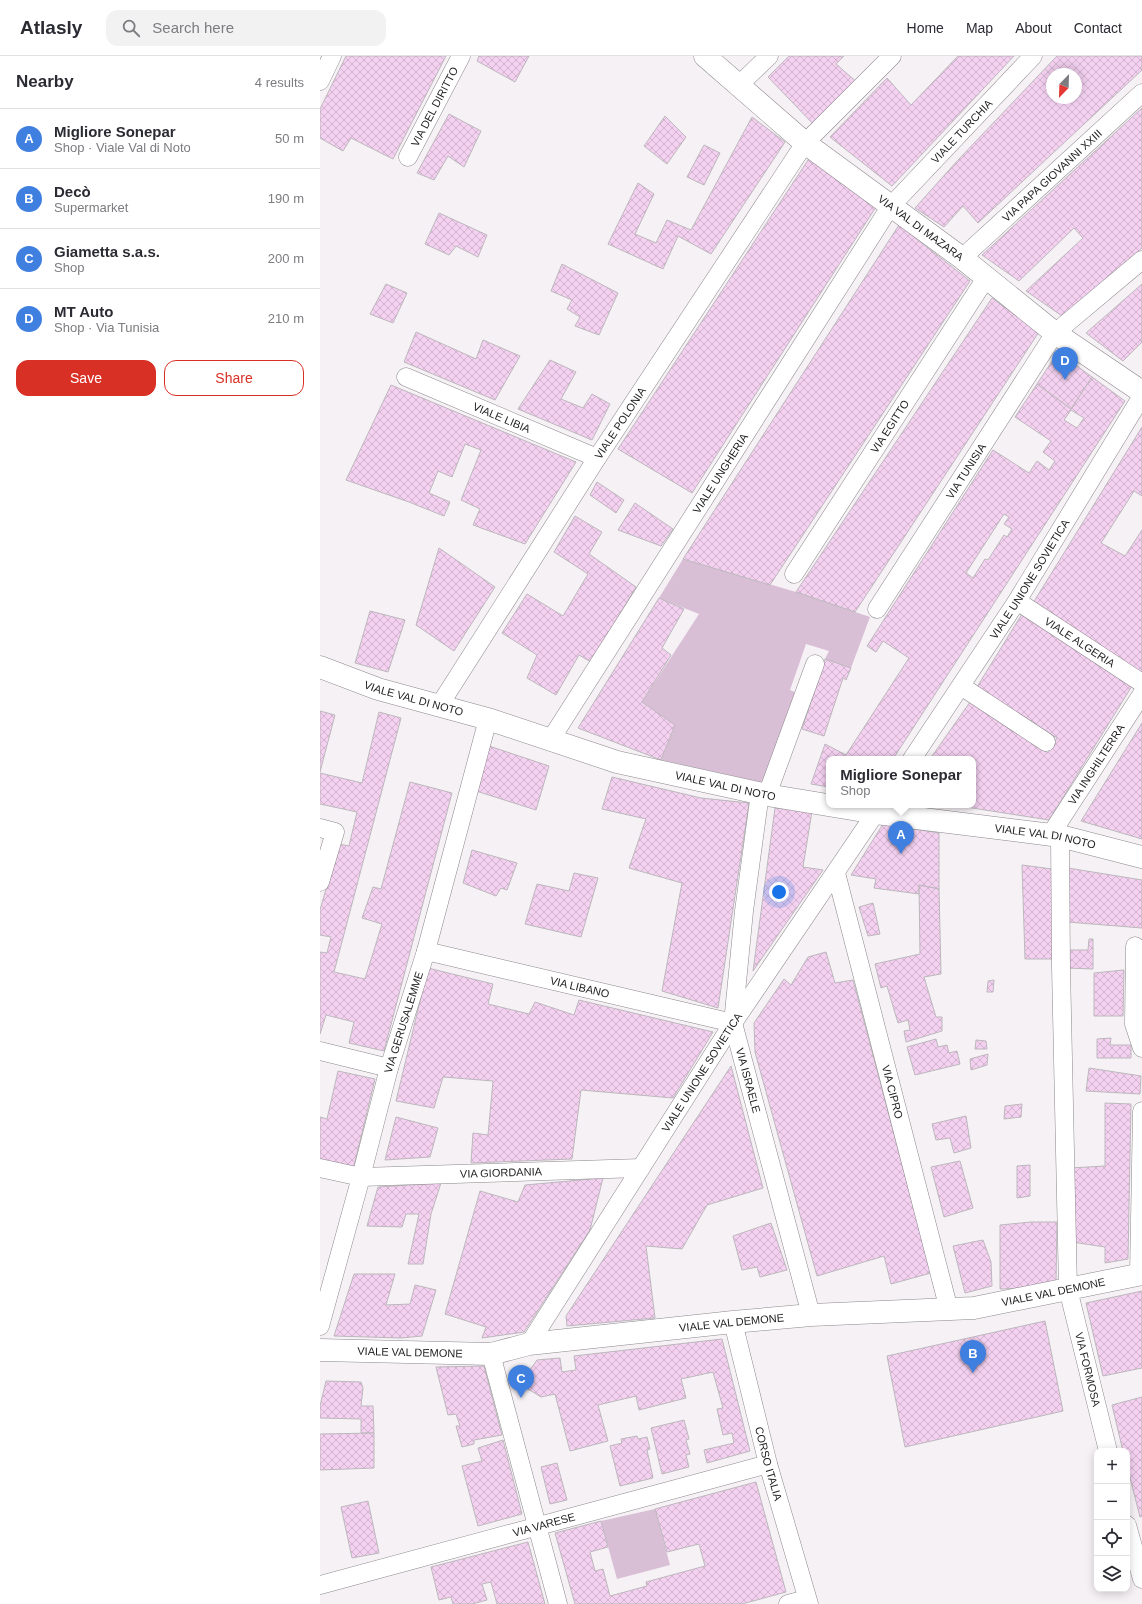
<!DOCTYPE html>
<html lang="en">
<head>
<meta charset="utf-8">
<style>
  body { margin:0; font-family:Helvetica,sans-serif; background:#f2f2f3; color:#2b2b33 }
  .controls { position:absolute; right:12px; bottom:12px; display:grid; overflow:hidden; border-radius:8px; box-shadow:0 2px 10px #0003 }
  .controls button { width:36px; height:36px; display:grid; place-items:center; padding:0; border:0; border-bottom:1px solid #e1e1e2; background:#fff; color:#2b2b33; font:20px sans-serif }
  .compass { position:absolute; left:726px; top:12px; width:36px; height:36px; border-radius:50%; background:#fff; box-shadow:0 2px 10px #0003; rotate:203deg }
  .you { position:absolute; left:459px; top:836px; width:14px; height:14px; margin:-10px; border:3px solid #fff; border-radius:50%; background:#1a73e8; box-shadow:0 0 0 6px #1a73e833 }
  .badge { display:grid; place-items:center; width:26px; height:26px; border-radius:50%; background:#d93025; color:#fff; font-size:13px; font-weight:700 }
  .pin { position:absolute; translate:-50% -33px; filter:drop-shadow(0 1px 2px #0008) }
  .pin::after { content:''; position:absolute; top:21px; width:14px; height:12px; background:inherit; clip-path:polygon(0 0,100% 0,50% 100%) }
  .popup { position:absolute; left:506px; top:700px; width:150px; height:52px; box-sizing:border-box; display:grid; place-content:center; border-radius:8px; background:#fff; filter:drop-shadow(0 1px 3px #0005); font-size:13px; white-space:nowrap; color:#7c7c81 }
  .popup b { font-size:15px; color:#2b2b33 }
  .popup::after { content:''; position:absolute; left:50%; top:100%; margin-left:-8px; border:8px solid transparent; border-top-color:#fff }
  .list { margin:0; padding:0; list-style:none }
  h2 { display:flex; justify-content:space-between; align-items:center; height:52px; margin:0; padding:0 16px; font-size:17px }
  h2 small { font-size:13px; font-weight:400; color:#7c7c81 }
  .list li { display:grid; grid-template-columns:26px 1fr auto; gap:12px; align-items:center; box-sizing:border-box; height:60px; padding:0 16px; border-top:1px solid #e1e1e2 }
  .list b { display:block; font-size:15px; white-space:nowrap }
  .list p { margin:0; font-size:13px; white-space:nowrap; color:#7c7c81 }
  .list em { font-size:13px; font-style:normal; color:#7c7c81 }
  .actions { display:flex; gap:8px; padding:12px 16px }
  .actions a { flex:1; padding:9px 0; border:1px solid #d93025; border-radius:12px; text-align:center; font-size:14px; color:#d93025 }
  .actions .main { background:#d93025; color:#fff }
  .icon { flex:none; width:22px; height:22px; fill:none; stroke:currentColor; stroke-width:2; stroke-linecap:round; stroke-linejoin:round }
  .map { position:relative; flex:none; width:822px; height:1548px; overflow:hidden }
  header { display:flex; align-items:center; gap:24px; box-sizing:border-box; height:56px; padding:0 20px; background:#fff; border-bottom:1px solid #e1e1e2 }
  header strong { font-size:19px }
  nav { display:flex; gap:22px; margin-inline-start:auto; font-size:14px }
  .search { width:280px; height:36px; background:#f2f2f3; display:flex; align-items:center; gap:10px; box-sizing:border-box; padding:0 14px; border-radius:12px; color:#7c7c81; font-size:15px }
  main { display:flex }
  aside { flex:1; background:#fff }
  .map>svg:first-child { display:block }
  .green { fill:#d9bfd6 }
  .building { fill:url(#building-cross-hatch); stroke:#bcb8bc; fill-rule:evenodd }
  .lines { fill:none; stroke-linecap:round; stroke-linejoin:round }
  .minor-casing { stroke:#8c888c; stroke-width:19 }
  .tertiary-casing { stroke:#8c888c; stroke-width:23 }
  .minor { stroke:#fff; stroke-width:18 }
  .tertiary { stroke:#fff; stroke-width:22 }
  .labels { text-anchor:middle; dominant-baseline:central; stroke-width:3; stroke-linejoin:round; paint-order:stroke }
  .street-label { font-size:11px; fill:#1f1e1f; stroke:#fff }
</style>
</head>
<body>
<header>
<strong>Atlasly</strong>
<div class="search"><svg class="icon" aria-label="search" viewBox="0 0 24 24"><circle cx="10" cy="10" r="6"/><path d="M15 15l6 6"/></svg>Search here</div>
<nav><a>Home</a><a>Map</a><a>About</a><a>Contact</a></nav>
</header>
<main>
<aside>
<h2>Nearby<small>4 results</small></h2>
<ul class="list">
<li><span class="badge" style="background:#3f7fe0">A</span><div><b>Migliore Sonepar</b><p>Shop · Viale Val di Noto</p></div><em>50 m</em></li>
<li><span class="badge" style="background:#3f7fe0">B</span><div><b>Decò</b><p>Supermarket</p></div><em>190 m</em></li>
<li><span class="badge" style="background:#3f7fe0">C</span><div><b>Giametta s.a.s.</b><p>Shop</p></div><em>200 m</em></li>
<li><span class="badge" style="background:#3f7fe0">D</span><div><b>MT Auto</b><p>Shop · Via Tunisia</p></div><em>210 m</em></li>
</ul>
<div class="actions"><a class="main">Save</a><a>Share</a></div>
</aside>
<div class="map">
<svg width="822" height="1548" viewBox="0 0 822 1548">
  <defs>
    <pattern id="building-cross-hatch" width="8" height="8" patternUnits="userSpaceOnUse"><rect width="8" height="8" fill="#f4d1f1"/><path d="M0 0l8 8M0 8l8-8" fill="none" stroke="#d1b3ce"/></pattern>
  </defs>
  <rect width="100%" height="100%" fill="#f6f1f5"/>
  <g class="green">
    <polygon points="363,503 476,536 550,561 531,612 505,603 509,595 486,588 470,634 479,638 444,727 341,704 355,669 322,646 379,558 339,542"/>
    <polygon points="335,1453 350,1509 297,1523 281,1465"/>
  </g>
  <g class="building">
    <polygon points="26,0 126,0 73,103 31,82 23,95 0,82 0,53"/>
    <polygon points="159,0 209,0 195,26 157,5"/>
    <polygon points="469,0 524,0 516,8 539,28 496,71 448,21"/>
    <polygon points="638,0 694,0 572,130 510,81 567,22 591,49"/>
    <path d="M737,0H822V14L658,167L643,150L624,171L595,152L638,104ZM732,18H756V42H732Z"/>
    <polygon points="822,52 822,192 745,262 706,235 763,182 754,172 699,225 662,199"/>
    <polygon points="129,58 161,75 144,111 128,100 114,124 97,117"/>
    <polygon points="345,60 366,81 347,108 324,90"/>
    <polygon points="432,61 465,86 391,198 358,180 343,213 288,188 318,127 334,138 315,178 336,187 347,164 371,174"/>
    <polygon points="384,89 400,97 384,129 367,121"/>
    <polygon points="490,101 556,151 372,437 298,393"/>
    <polygon points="119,157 167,179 158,201 136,190 129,199 105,188"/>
    <polygon points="579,169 650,225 450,529 363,503"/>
    <polygon points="242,208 298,237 279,279 255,270 260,261 247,253 252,244 231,235"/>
    <polygon points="66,228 87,237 73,267 50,258"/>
    <polygon points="822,228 822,286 803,305 766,277"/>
    <polygon points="672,242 719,276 535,556 476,536"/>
    <polygon points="96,276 156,303 163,284 200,300 175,344 84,306"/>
    <polygon points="738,296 772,321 751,353 717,328"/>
    <polygon points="230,304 256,316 241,343 263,352 272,338 290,348 272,384 198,353"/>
    <path d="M772,321L805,345L573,703H509V731L491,728L505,688L526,699L589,602L563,585L556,596L547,590L673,394L709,417L717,405L729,414L735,405L723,396L731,385L695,361L717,328L751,353ZM751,354L764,362L757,372L744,364ZM684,458L689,461L684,468L692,473L687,481L684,479L668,504L665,503L653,522L646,517Z"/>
    <polygon points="71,329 256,406 205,488 153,469 160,453 141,444 161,394 145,388 132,421 118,415 109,437 130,446 124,460 89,446 26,424"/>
    <polygon points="822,371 822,440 814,435 781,487 805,500 822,474 822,615 820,618 713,547"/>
    <polygon points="277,426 304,444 296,457 270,439"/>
    <polygon points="315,447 353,473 341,490 298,474"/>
    <polygon points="255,460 282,476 269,498 316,531 271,606 259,599 236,639 207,622 217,599 182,577 207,538 243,560 268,518 234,496"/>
    <polygon points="119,492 175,531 134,595 96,569"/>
    <polygon points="339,542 364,553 342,592 351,599 322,646 355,669 341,704 258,672"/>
    <polygon points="50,555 85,564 68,616 35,607"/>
    <polygon points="702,558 812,630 729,764 633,749 653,749 653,703 610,703 650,646 728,697 737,682 657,631"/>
    <polygon points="505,603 531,612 526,624 523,622 504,680 482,673"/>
    <polygon points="0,655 15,659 0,716"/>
    <polygon points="59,656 81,662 14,916 45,923 62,868 42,862 53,831 61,833 90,726 132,737 64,995 29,987 34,966 6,959 0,978 0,896 7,897 11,881 0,879 0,854 19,788 29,790 37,756 0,748 0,717 42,727"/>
    <polygon points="822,667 822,783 761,765"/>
    <polygon points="169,690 229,710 216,754 156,735"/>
    <polygon points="292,721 381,742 429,747 398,952 342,935 362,827 309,812 326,763 282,753"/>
    <polygon points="455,752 492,755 483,811 503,814 433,915"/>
    <polygon points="563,768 619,777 619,833 599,829 599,838 554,832 556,823 531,819"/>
    <polygon points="152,794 197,807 187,834 181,832 176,840 143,827"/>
    <polygon points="702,809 732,813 734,903 705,903"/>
    <polygon points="748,812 822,824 822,872 747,866"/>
    <polygon points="254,817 278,822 261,881 205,868 217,828 249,835"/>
    <polygon points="599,829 619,833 621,918 604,921 616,961 622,961 622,975 586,986 584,975 590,974 588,964 578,967 567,930 561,932 555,908 600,898"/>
    <polygon points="553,847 560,878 548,880 539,851"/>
    <polygon points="769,883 773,883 773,913 747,912 746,894 768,894"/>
    <polygon points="506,896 515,927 533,924 611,1217 571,1228 564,1200 497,1220 435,996 434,967 464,923 471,929 488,901"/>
    <polygon points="108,912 173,928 168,948 209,958 215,946 254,959 259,944 393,976 353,1042 261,1034 252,1103 151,1107 153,1077 168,1079 173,1025 123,1021 114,1052 76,1045"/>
    <polygon points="804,914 803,960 774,960 774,917"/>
    <polygon points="674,924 673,936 667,936 668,925"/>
    <polygon points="791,982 790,989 811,989 811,1002 777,1002 777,983"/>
    <polygon points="616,983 618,991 627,989 629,997 637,995 640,1008 595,1019 587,991"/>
    <polygon points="656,984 666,985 667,993 655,993"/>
    <polygon points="668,998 667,1009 651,1014 650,1003"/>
    <polygon points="411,1010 443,1132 387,1149 362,1193 326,1190 335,1262 247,1270 246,1260"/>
    <polygon points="769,1012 821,1020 820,1038 766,1035"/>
    <polygon points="18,1015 55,1023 33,1114 0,1106 0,1061 7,1063"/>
    <polygon points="785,1047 811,1048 808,1203 785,1207 785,1191 752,1186 750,1112 785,1110"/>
    <polygon points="702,1048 701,1061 684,1063 685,1050"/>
    <polygon points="646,1060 651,1092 634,1097 630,1082 616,1084 612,1068"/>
    <polygon points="76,1061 118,1072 110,1101 65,1104"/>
    <polygon points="640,1105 653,1152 624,1161 611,1111"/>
    <polygon points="710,1109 710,1140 697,1142 697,1110"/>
    <polygon points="283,1122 270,1174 204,1276 162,1282 166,1271 125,1258 160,1135 198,1146 205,1129"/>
    <polygon points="121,1127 111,1158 103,1208 88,1208 99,1158 86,1158 82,1171 47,1170 58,1131"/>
    <polygon points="711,1166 737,1166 736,1226 709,1232 680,1233 680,1169"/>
    <polygon points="451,1167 467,1214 440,1221 437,1211 422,1214 413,1180"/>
    <polygon points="663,1184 671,1206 672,1230 645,1237 633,1190"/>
    <polygon points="34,1218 75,1218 66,1249 90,1248 95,1229 116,1234 102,1280 81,1282 14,1280"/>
    <polygon points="822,1235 822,1312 783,1320 766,1247"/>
    <polygon points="725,1265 743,1355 585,1391 567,1300"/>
    <polygon points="402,1283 430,1395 387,1407 384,1394 414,1387 412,1377 403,1379 397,1353 403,1352 393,1316 361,1323 366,1342 319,1354 316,1340 278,1349 288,1385 250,1395 235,1338 221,1341 200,1328 217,1304 240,1302 242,1316 256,1314 254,1300"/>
    <polygon points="164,1310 182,1379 154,1384 154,1388 142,1391 136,1370 140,1370 136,1358 128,1359 116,1311"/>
    <polygon points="6,1325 41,1326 43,1332 41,1350 53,1350 54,1377 41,1377 41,1363 0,1362 0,1350"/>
    <polygon points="822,1341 822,1460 820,1461 807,1410 807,1395 803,1395 792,1349"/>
    <polygon points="364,1364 369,1383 366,1384 370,1398 366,1399 369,1411 342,1418 331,1372"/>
    <polygon points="54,1377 54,1412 0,1414 0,1378"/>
    <polygon points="317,1380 318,1383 327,1381 330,1393 327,1394 333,1422 300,1430 290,1390 302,1387 301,1383"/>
    <polygon points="183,1384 202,1458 158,1470 142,1410 162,1405 158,1392"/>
    <polygon points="237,1407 247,1444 230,1448 221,1411"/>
    <polygon points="436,1426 466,1536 422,1548 255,1548 235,1477 281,1465 288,1491 270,1496 275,1515 283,1513 290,1540 327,1530 326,1526 385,1510 379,1488 347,1496 335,1453"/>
    <polygon points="48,1445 59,1497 32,1502 21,1451"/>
    <polygon points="208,1486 225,1548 177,1548 171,1526 162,1528 167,1544 152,1548 133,1548 131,1541 119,1544 111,1511"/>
  </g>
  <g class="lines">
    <defs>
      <g id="minor">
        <polyline points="0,25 12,0"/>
        <polyline points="419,29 449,0"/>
        <path id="s1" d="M88,101L141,0"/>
        <path id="s2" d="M642,202L822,37"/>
        <path id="s3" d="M86,321L277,402"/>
        <path id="s4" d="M474,518L666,222"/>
        <path id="s5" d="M697,545L822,627"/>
        <path id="s6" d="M557,553L735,277L822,204"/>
        <polyline points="641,630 726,686"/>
        <path id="s7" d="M119,650L277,402L485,87L572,0"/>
        <path id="s8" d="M231,683L570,151L713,0"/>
        <path id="s9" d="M592,703L697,545L822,340"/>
        <path id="s10" d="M440,737L424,855L413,967L491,1259"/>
        <polyline points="447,739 495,608"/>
        <polyline points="0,772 15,776 0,826"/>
        <path id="s11" d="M731,778L822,638"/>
        <path id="s12" d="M740,780L741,911L748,1233L788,1395"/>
        <path id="s13" d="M516,817L629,1254"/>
        <polyline points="815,890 814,968 822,992"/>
        <path id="s14" d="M106,895L413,967"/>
        <polyline points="0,995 69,1012"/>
        <path id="s15" d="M0,1112L41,1121L321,1112"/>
        <polyline points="819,1218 822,1055"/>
        <path id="s16" d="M413,1266L448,1408L489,1548"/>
        <path id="s17" d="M0,1270L41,1121L69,1012L106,895L168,663"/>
        <path id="s18" d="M209,1288L413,967L561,749"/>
        <polyline points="171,1298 238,1548"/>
        <polyline points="807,1469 822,1523"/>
        <path id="s19" d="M0,1529L448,1408"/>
        <polyline points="468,1548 487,1543"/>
      </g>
      <g id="tertiary">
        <path id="s20" d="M385,0L485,87L642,202L735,277L822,336"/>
        <path id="s21" d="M0,611L58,633L168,663L297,706L447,739L556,757L740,780L822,801"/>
        <path id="s22" d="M0,1294L171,1298L209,1288L413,1266L491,1259L654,1252L822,1218"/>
      </g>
    </defs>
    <use href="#minor" class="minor-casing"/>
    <use href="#tertiary" class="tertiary-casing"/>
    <use href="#minor" class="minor"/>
    <use href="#tertiary" class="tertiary"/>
  </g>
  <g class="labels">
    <g class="street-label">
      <text stroke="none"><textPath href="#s1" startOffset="57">VIA DEL DIRITTO</textPath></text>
      <text stroke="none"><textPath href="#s8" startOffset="735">VIALE TURCHIA</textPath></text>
      <text stroke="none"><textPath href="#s2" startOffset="122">VIA PAPA GIOVANNI XXIII</textPath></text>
      <text stroke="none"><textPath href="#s20" startOffset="276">VIA VAL DI MAZARA</textPath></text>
      <text stroke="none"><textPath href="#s3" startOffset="104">VIALE LIBIA</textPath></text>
      <text stroke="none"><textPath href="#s7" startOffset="336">VIALE POLONIA</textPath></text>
      <text stroke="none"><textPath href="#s4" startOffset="176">VIA EGITTO</textPath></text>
      <text stroke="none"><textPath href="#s6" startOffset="164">VIA TUNISIA</textPath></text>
      <text stroke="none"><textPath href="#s8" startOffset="315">VIALE UNGHERIA</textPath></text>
      <text stroke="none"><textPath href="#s9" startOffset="215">VIALE UNIONE SOVIETICA</textPath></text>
      <text stroke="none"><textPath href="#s5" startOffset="75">VIALE ALGERIA</textPath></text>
      <text stroke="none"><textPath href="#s21" startOffset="99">VIALE VAL DI NOTO</textPath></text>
      <text stroke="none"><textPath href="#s11" startOffset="83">VIA INGHILTERRA</textPath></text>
      <text stroke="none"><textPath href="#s21" startOffset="423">VIALE VAL DI NOTO</textPath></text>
      <text stroke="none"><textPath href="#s21" startOffset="747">VIALE VAL DI NOTO</textPath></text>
      <text stroke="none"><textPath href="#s14" startOffset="158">VIA LIBANO</textPath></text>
      <text stroke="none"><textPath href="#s17" startOffset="315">VIA GERUSALEMME</textPath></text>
      <text stroke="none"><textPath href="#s18" startOffset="322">VIALE UNIONE SOVIETICA</textPath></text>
      <text stroke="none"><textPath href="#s10" startOffset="291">VIA ISRAELE</textPath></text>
      <text stroke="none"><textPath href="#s13" startOffset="226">VIA CIPRO</textPath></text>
      <text stroke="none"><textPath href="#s15" startOffset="182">VIA GIORDANIA</textPath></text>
      <text stroke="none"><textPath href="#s22" startOffset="738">VIALE VAL DEMONE</textPath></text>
      <text stroke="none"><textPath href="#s22" startOffset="414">VIALE VAL DEMONE</textPath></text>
      <text stroke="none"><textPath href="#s22" startOffset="90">VIALE VAL DEMONE</textPath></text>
      <text stroke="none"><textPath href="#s12" startOffset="536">VIA FORMOSA</textPath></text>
      <text stroke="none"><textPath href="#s16" startOffset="146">CORSO ITALIA</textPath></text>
      <text stroke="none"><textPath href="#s19" startOffset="232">VIA VARESE</textPath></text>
    </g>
  </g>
</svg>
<div class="controls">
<button>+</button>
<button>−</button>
<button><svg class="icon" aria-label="locate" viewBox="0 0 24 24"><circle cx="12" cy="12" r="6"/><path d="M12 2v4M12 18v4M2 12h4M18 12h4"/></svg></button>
<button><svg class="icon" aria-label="layers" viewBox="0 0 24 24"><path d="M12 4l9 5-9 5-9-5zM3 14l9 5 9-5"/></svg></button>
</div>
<svg class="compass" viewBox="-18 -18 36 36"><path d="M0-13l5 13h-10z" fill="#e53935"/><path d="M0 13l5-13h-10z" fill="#7c7c81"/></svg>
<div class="you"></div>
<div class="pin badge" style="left:581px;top:798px;background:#3f7fe0">A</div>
<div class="popup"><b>Migliore Sonepar</b>Shop</div>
<div class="pin badge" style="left:653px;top:1317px;background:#3f7fe0">B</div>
<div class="pin badge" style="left:201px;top:1342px;background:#3f7fe0">C</div>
<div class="pin badge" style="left:745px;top:324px;background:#3f7fe0">D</div>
</div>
</main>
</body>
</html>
